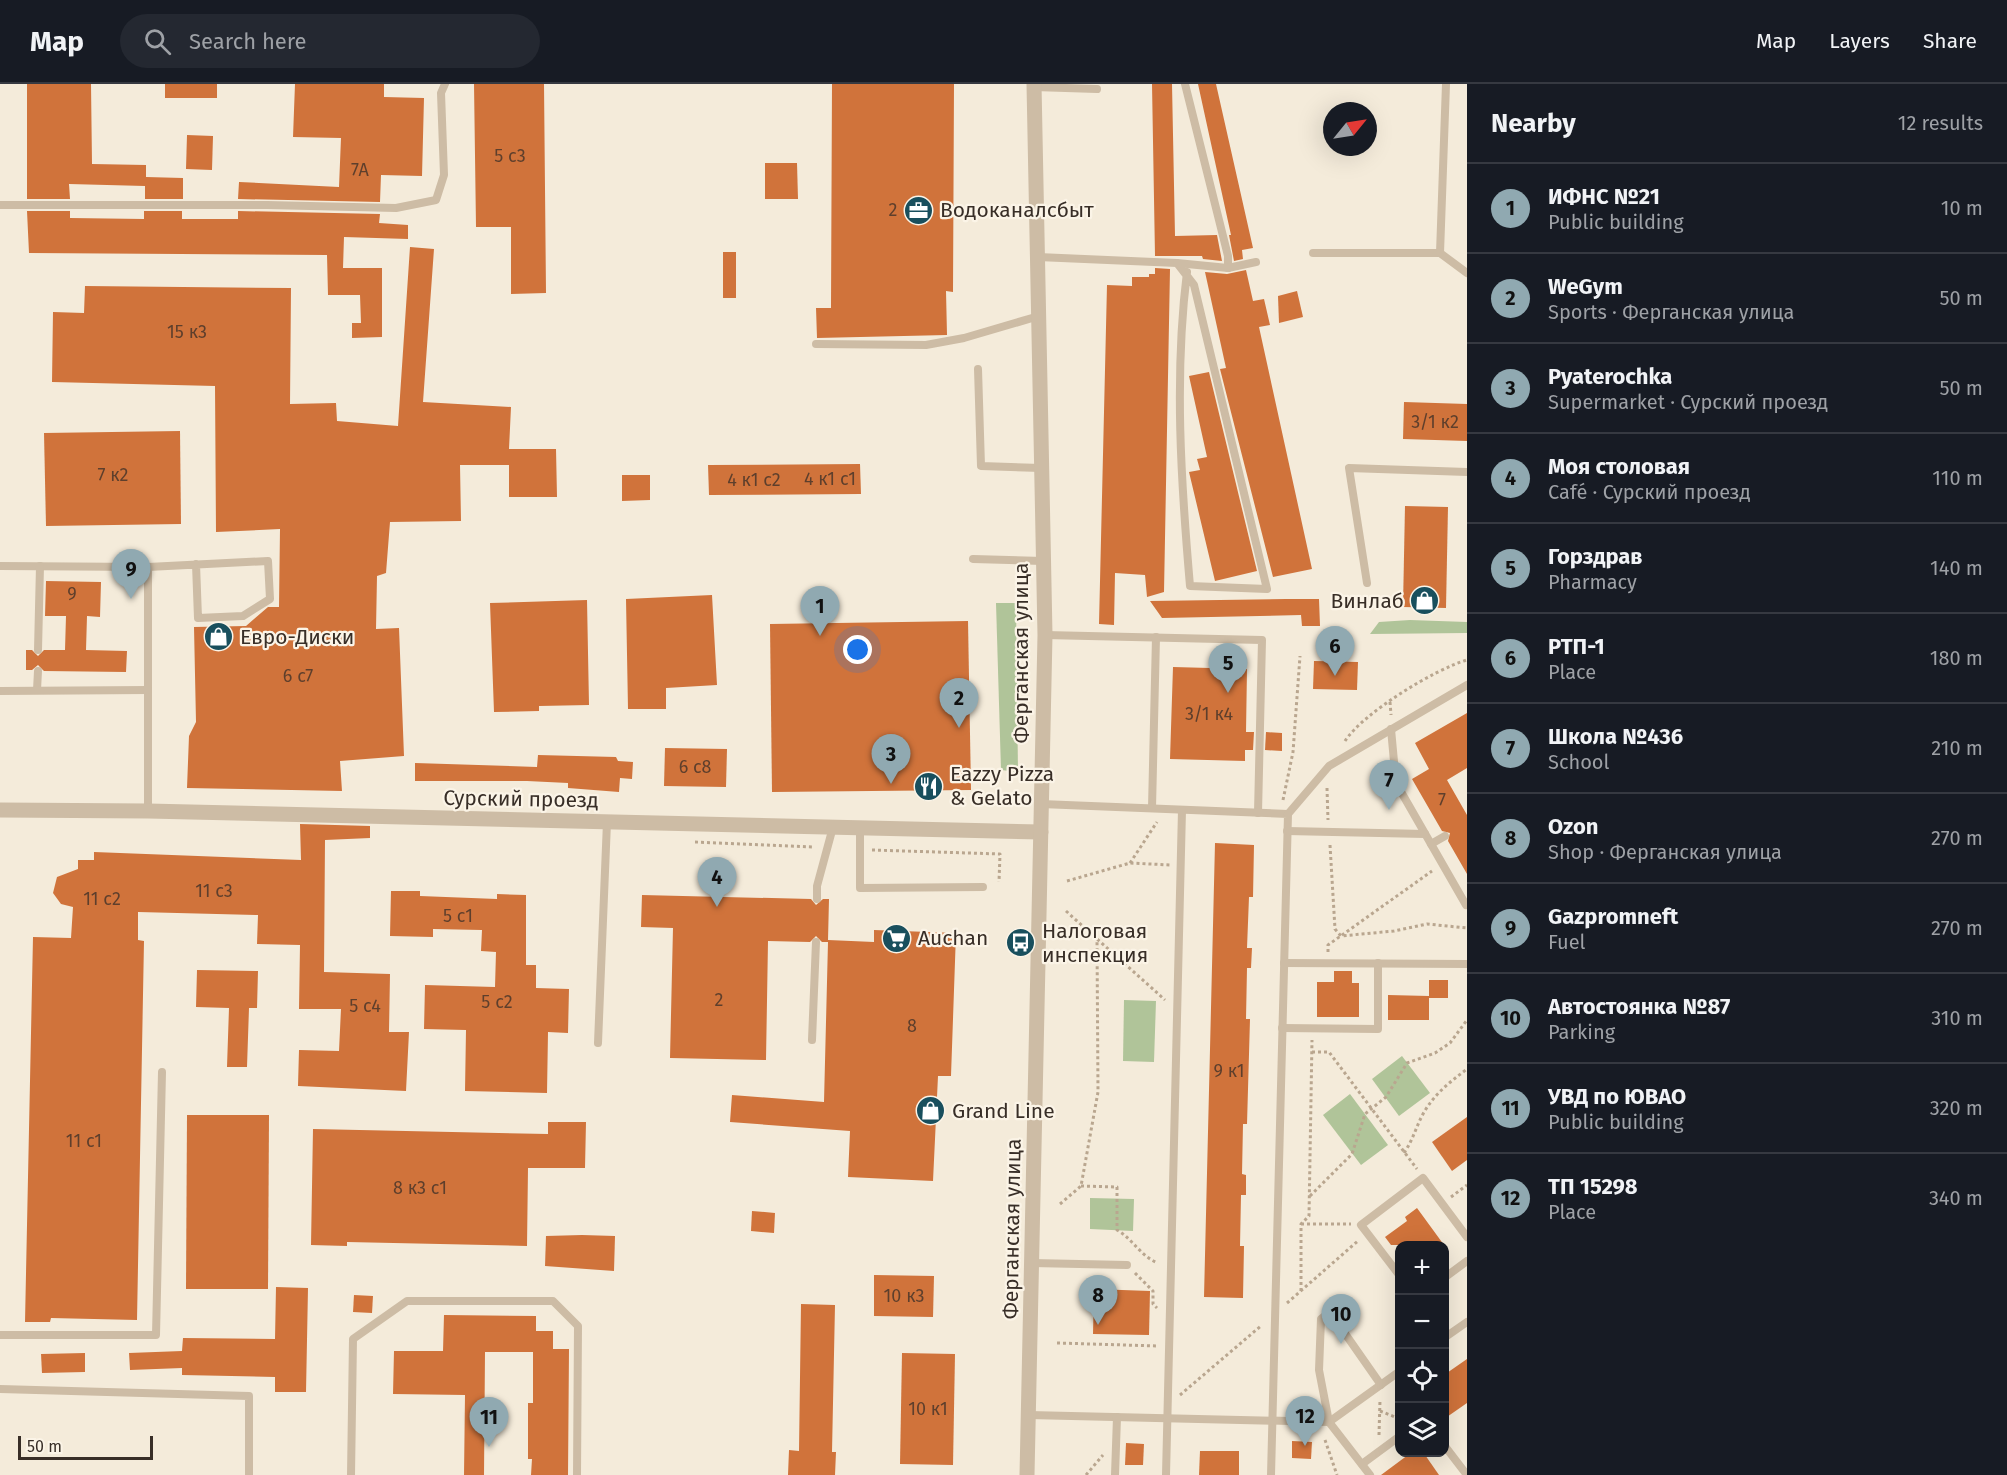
<!DOCTYPE html>
<html lang="en">
<head>
<meta charset="utf-8">
<style>
  body { margin:0; font-family:"Fira Sans",sans-serif; background:#242831; color:#f1f3f6 }
  .controls { position:absolute; right:18px; bottom:18px; display:grid; overflow:hidden; border-radius:12px; box-shadow:0 6px 24px #0002 }
  .controls button { width:54px; height:54px; display:grid; place-items:center; padding:0; border:0; border-bottom:2px solid #363941; background:#171b24; color:#f1f3f6; font:30px sans-serif }
  .compass { position:absolute; left:1323px; top:18px; width:54px; height:54px; border-radius:50%; background:#171b24; box-shadow:0 6px 24px #0002; rotate:60deg }
  .scale { position:absolute; left:18px; bottom:15px; width:135px; box-sizing:border-box; padding-left:6px; border:3px solid #382e27; border-top:0; font-size:16px; line-height:21px; white-space:nowrap; color:#382e27; -webkit-text-stroke:4px #fbf4e7; paint-order:stroke }
  .you { position:absolute; left:858px; top:566px; width:21px; height:21px; margin:-15px; border:4px solid #fff; border-radius:50%; background:#1a73e8; box-shadow:0 0 0 9px #1a73e833 }
  .badge { display:grid; place-items:center; width:39px; height:39px; border-radius:50%; background:#90a9b1; color:#111; font-size:20px; font-weight:700 }
  .pin { position:absolute; translate:-50% -50px; filter:drop-shadow(0 2px 3px #0008) }
  .pin::after { content:''; position:absolute; top:32px; width:21px; height:18px; background:inherit; clip-path:polygon(0 0,100% 0,50% 100%) }
  .list { margin:0; padding:0; list-style:none }
  h2 { display:flex; justify-content:space-between; align-items:center; height:78px; margin:0; padding:0 24px; font-size:26px }
  h2 small { font-size:20px; font-weight:400; color:#9ea1a6 }
  .list li { display:grid; grid-template-columns:39px 1fr auto; gap:18px; align-items:center; box-sizing:border-box; height:90px; padding:0 24px; border-top:2px solid #363941 }
  .list b { display:block; font-size:22px; white-space:nowrap }
  .list p { margin:0; font-size:20px; white-space:nowrap; color:#9ea1a6 }
  .list em { font-size:20px; font-style:normal; color:#9ea1a6 }
  .icon { flex:none; width:33px; height:33px; fill:none; stroke:currentColor; stroke-width:2; stroke-linecap:round; stroke-linejoin:round }
  .map { position:relative; flex:none; width:1467px; height:1391px; overflow:hidden }
  header { display:flex; align-items:center; gap:36px; box-sizing:border-box; height:84px; padding:0 30px; background:#171b24; border-bottom:2px solid #363941 }
  header strong { font-size:28px }
  nav { display:flex; gap:33px; margin-inline-start:auto; font-size:21px }
  .search { width:420px; height:54px; background:#242831; display:flex; align-items:center; gap:15px; box-sizing:border-box; padding:0 21px; border-radius:33px; color:#9ea1a6; font-size:22px }
  main { display:flex }
  aside { flex:1; background:#171b24 }
  .map>svg:first-child { display:block }
  .green { fill:#b0c499 }
  .building { fill:#d0733b }
  .lines { fill:none; stroke-linecap:round; stroke-linejoin:round }
  .path { stroke:#b9a68f; stroke-width:3; stroke-dasharray:3 3; stroke-linecap:butt }
  .service { stroke:#cdbca5; stroke-width:8 }
  .minor { stroke:#cdbca5; stroke-width:15 }
  .tertiary { stroke:#cdbca5; stroke-width:15 }
  .labels { text-anchor:middle; dominant-baseline:central; stroke-width:4.5; stroke-linejoin:round; paint-order:stroke }
  .number-label { font-size:18px; fill:#5e3f2c }
  .poi-label { font-size:21px; fill:#382e27; stroke:#fbf4e7; text-anchor:start }
  .street-label { font-size:21px; fill:#382e27; stroke:#fbf4e7 }
</style>
</head>
<body>
<header>
<strong>Map</strong>
<div class="search"><svg class="icon" aria-label="search" viewBox="0 0 24 24"><circle cx="10" cy="10" r="6"/><path d="M15 15l6 6"/></svg>Search here</div>
<nav><a>Map</a><a>Layers</a><a>Share</a></nav>
</header>
<main>
<div class="map">
<svg width="1467" height="1391" viewBox="0 0 1467 1391">
  <rect width="100%" height="100%" fill="#f4ebda"/>
  <g class="green">
    <polygon points="996,519 1016,519 1018,688 1001,686"/>
    <polygon points="1410,536 1467,538 1467,549 1370,550 1379,538"/>
    <polygon points="1124,916 1156,917 1154,978 1123,977"/>
    <polygon points="1402,972 1430,1009 1399,1032 1372,995"/>
    <polygon points="1350,1010 1388,1061 1361,1081 1323,1031"/>
    <polygon points="1090,1114 1134,1115 1133,1147 1090,1145"/>
  </g>
  <g class="building">
    <polygon points="27,0 91,0 92,80 146,81 146,93 183,94 183,115 145,115 145,102 69,100 70,115 27,115"/>
    <rect x="165" y="0" width="52" height="14"/>
    <polygon points="295,0 384,0 384,13 424,14 422,92 381,91 380,118 238,115 239,98 339,103 341,54 293,53"/>
    <polygon points="474,0 544,0 546,209 511,210 511,143 476,143"/>
    <polygon points="832,0 954,0 953,208 946,207 947,251 817,254 816,224 831,224"/>
    <polygon points="1152,0 1172,0 1175,152 1217,151 1222,177 1203,175 1202,172 1155,172"/>
    <polygon points="1198,0 1216,0 1253,164 1242,166 1243,175 1234,177 1229,151 1231,151"/>
    <polygon points="187,51 213,52 212,86 186,85"/>
    <polygon points="765,79 797,79 798,115 765,115"/>
    <polygon points="27,127 70,127 70,134 144,135 144,127 182,127 182,135 238,135 238,127 380,130 379,139 408,141 408,155 344,153 343,184 382,184 382,253 352,254 352,239 361,239 360,211 328,211 327,171 29,169"/>
    <polygon points="410,163 434,165 423,318 511,323 509,365 556,365 557,413 509,413 509,381 460,381 461,437 390,438 386,489 377,492 376,545 399,544 404,672 340,677 342,707 187,704 189,652 196,638 194,543 246,542 268,523 279,523 280,445 216,448 215,302 52,298 53,228 84,229 85,202 291,204 290,320 336,319 337,337 398,342"/>
    <rect x="723" y="168" width="13" height="46"/>
    <polygon points="1155,184 1170,185 1164,508 1147,513 1145,491 1115,489 1114,541 1099,540 1107,201 1132,202 1132,193 1149,193 1149,190 1155,190"/>
    <polygon points="1246,186 1253,217 1264,215 1270,241 1259,243 1312,485 1273,493 1220,285 1226,284 1205,188 1227,190"/>
    <polygon points="1297,207 1303,233 1279,239 1278,212"/>
    <polygon points="1209,288 1257,487 1215,497 1189,388 1200,386 1197,375 1207,373 1189,292"/>
    <polygon points="1404,318 1467,320 1467,357 1403,355"/>
    <polygon points="180,347 181,440 46,442 44,349"/>
    <polygon points="860,380 861,410 709,411 708,381"/>
    <polygon points="622,391 650,391 650,416 622,417"/>
    <polygon points="1405,422 1448,423 1446,524 1403,523"/>
    <polygon points="46,497 101,498 100,533 87,532 86,566 127,567 126,588 44,587 38,581 32,586 26,586 26,566 32,566 38,572 44,566 65,566 66,532 45,532"/>
    <polygon points="712,511 717,601 666,604 666,625 628,625 626,515"/>
    <polygon points="1286,515 1319,515 1320,542 1302,542 1301,531 1162,534 1150,517"/>
    <polygon points="587,516 589,621 539,622 539,627 494,628 490,519"/>
    <polygon points="968,537 971,706 772,708 770,540"/>
    <polygon points="1314,577 1358,578 1357,606 1313,605"/>
    <polygon points="1173,583 1247,585 1246,648 1254,648 1253,666 1245,666 1245,677 1170,675"/>
    <polygon points="1467,629 1467,684 1447,696 1467,731 1467,790 1448,757 1450,749 1442,747 1412,695 1429,685 1415,659"/>
    <polygon points="1266,648 1282,649 1282,667 1265,666"/>
    <polygon points="665,664 727,665 726,703 664,702"/>
    <polygon points="538,671 616,673 618,677 633,678 632,695 620,694 619,708 568,704 568,699 527,697 415,697 415,679 537,683"/>
    <polygon points="300,740 370,742 370,754 325,756 324,888 390,890 389,948 409,948 406,1007 298,1002 299,966 339,967 341,925 299,925 300,861 257,860 258,831 138,828 138,856 144,857 137,1236 51,1234 50,1238 25,1238 33,853 71,854 73,823 61,820 53,809 57,793 78,785 78,776 94,776 94,768 301,776"/>
    <polygon points="1215,759 1254,761 1253,813 1249,813 1247,864 1252,864 1251,884 1247,884 1246,935 1250,935 1247,1040 1243,1040 1242,1090 1246,1091 1246,1111 1241,1111 1240,1162 1244,1162 1243,1214 1204,1213"/>
    <polygon points="391,807 420,807 420,812 497,815 497,810 526,811 526,881 536,881 536,904 569,905 568,949 548,948 547,1009 465,1007 466,946 424,945 425,901 495,903 496,868 481,867 482,846 433,845 433,853 390,852"/>
    <polygon points="642,811 811,815 816,821 823,815 829,815 828,856 874,858 874,846 956,849 951,992 938,992 933,1097 848,1093 850,1047 730,1038 732,1011 824,1018 828,858 822,858 816,852 810,858 768,857 766,976 670,974 673,844 641,843"/>
    <polygon points="197,886 258,887 257,924 249,924 247,983 227,983 229,924 196,923"/>
    <polygon points="1334,887 1352,887 1352,899 1359,899 1359,933 1317,933 1317,898 1334,898"/>
    <rect x="1429" y="896" width="19" height="18"/>
    <polygon points="1388,911 1429,912 1429,936 1388,936"/>
    <polygon points="187,1031 269,1031 268,1205 186,1205"/>
    <polygon points="1467,1033 1467,1076 1452,1087 1432,1058"/>
    <polygon points="548,1038 586,1038 585,1084 528,1084 527,1162 347,1158 347,1162 311,1161 313,1045 548,1050"/>
    <polygon points="1417,1124 1444,1161 1391,1161 1385,1153 1407,1137 1405,1133"/>
    <polygon points="752,1127 775,1129 774,1149 751,1147"/>
    <polygon points="582,1151 615,1152 614,1187 545,1182 546,1152"/>
    <polygon points="874,1191 934,1192 933,1233 874,1232"/>
    <polygon points="276,1203 308,1204 306,1308 275,1308 275,1293 182,1291 182,1284 130,1286 129,1269 182,1267 183,1254 275,1255"/>
    <polygon points="1094,1205 1150,1207 1149,1251 1093,1250"/>
    <polygon points="354,1211 373,1212 372,1229 353,1228"/>
    <polygon points="801,1220 835,1221 832,1368 836,1368 835,1391 788,1391 789,1366 799,1367"/>
    <polygon points="444,1231 536,1232 536,1247 553,1247 553,1265 569,1265 568,1391 531,1391 532,1375 528,1375 528,1319 533,1319 533,1268 485,1268 484,1391 464,1391 465,1311 393,1310 394,1267 443,1267"/>
    <polygon points="85,1269 85,1288 42,1289 41,1270"/>
    <polygon points="902,1269 955,1270 953,1381 900,1380"/>
    <polygon points="1467,1275 1467,1319 1444,1335 1444,1291"/>
    <polygon points="1292,1357 1312,1358 1311,1375 1292,1374"/>
    <polygon points="1126,1359 1144,1360 1143,1381 1125,1381"/>
    <polygon points="1200,1367 1239,1367 1239,1391 1199,1391"/>
    <polygon points="1412,1368 1423,1368 1439,1391 1381,1391"/>
  </g>
  <g class="lines">
    <g class="path">
      <polyline points="1390,618 1391,631"/>
      <path d="M1345,657C1363,629 1435,585 1467,576"/>
      <polyline points="1327,704 1328,736"/>
      <polyline points="1283,716 1293,668 1300,572"/>
      <polyline points="695,758 814,763"/>
      <polyline points="1330,761 1335,845 1341,852 1394,847 1427,840 1467,844"/>
      <polyline points="872,766 1000,770 999,798"/>
      <polyline points="1130,779 1157,738"/>
      <polyline points="1067,797 1130,779 1170,781"/>
      <polyline points="1066,827 1165,916"/>
      <polyline points="1328,868 1328,861 1432,787"/>
      <polyline points="1312,968 1329,968 1417,1085"/>
      <path d="M1404,1069C1413,1056 1416,1043 1423,1030C1434,1010 1450,998 1467,985"/>
      <path d="M1081,1102L1117,1103V1146C1133,1155 1140,1172 1158,1179"/>
      <polyline points="1310,1112 1352,1070 1365,1030 1386,1013 1407,979 1435,969 1450,959 1467,936"/>
      <polyline points="1451,1113 1467,1101"/>
      <polyline points="1060,1120 1081,1102 1098,1008 1097,855"/>
      <polyline points="1301,1140 1351,1140"/>
      <polyline points="1135,1189 1153,1207 1153,1220 1157,1224"/>
      <polyline points="1301,1207 1301,1140 1309,1132 1312,956"/>
      <polyline points="1287,1219 1359,1156"/>
      <polyline points="1057,1259 1158,1262"/>
      <polyline points="1180,1311 1262,1241"/>
      <polyline points="1380,1327 1400,1335"/>
      <polyline points="1379,1351 1380,1316"/>
      <polyline points="1325,1356 1337,1391"/>
      <polyline points="1086,1391 1103,1371"/>
    </g>
    <g class="service">
      <polyline points="1034,3 1097,5"/>
      <polyline points="0,121 267,121 396,124 436,116 444,91 441,9 445,0"/>
      <polyline points="1313,169 1440,169 1467,189"/>
      <polyline points="1440,169 1446,0"/>
      <path d="M1038,173L1177,179L1194,201L1267,505L1190,502C1181,398 1174,292 1187,188"/>
      <polyline points="1177,179 1228,184 1228,172 1185,0"/>
      <polyline points="1228,184 1256,178"/>
      <polyline points="816,260 926,261 964,254 1039,232"/>
      <polyline points="978,285 981,382 1041,384"/>
      <polyline points="973,475 1043,477"/>
      <polyline points="0,482 148,483 148,727"/>
      <polyline points="148,483 268,477 270,515 243,532 198,534 196,480"/>
      <polyline points="1367,499 1349,384 1467,388"/>
      <polyline points="1045,551 1262,556 1258,729"/>
      <polyline points="38,566 40,482"/>
      <polyline points="37,606 38,587"/>
      <polyline points="0,607 148,606"/>
      <polyline points="1391,645 1396,699 1466,821"/>
      <polyline points="1041,720 1288,730 1271,1391"/>
      <polyline points="1152,724 1156,553"/>
      <polyline points="1288,730 1329,682 1467,601"/>
      <polyline points="860,744 860,804 983,803"/>
      <polyline points="1287,747 1425,750"/>
      <polyline points="1431,760 1445,752"/>
      <polyline points="817,815 817,802 833,743"/>
      <polyline points="1284,879 1467,880"/>
      <polyline points="1282,944 1378,945 1378,879"/>
      <polyline points="812,956 816,858"/>
      <polyline points="598,959 607,738"/>
      <polyline points="1032,1179 1127,1181"/>
      <polyline points="1400,1192 1361,1141 1423,1094 1467,1153"/>
      <polyline points="1444,1194 1467,1177"/>
      <polyline points="0,1251 156,1251 162,988"/>
      <polyline points="1444,1254 1467,1238"/>
      <polyline points="0,1305 249,1312 249,1391"/>
      <polyline points="1029,1331 1329,1338 1400,1287"/>
      <polyline points="1444,1361 1467,1391"/>
      <polyline points="1362,1380 1400,1352"/>
      <polyline points="351,1391 353,1255 407,1217 553,1217 578,1242 577,1391"/>
      <polyline points="1115,1391 1117,1333"/>
      <polyline points="1166,1391 1182,726"/>
      <polyline points="1370,1391 1329,1338 1319,1286 1321,1235 1330,1228 1381,1301"/>
    </g>
    <polyline class="minor" points="0,726 148,727 1041,748"/>
    <polyline class="tertiary" points="1027,1391 1045,551 1034,0"/>
  </g>
  <defs>
    <symbol id="office-disc" viewBox="-11 -11 22 22"><circle r="9.5" fill="#194f5d" stroke="#fbf4e7"/><path d="M-6-3h4V-5.5h4V-3h4V5H-6ZM-1-4.5V-3h2v-1.5ZM-6 0V1H6V0Z" fill="#fff"/></symbol>
    <symbol id="shop-disc" viewBox="-11 -11 22 22"><circle r="9.5" fill="#194f5d" stroke="#fbf4e7"/><path d="M-5-2.5h2.3a2.7 3.5 0 0 1 5.4 0H5L5.5 6h-11ZM-1.5-2.5h3a1.5 2.3 0 0 0-3 0Z" fill="#fff"/></symbol>
    <symbol id="restaurant-disc" viewBox="-11 -11 22 22"><circle r="9.5" fill="#194f5d" stroke="#fbf4e7"/><path d="M-5-6h1v4h1v-4h1v4h1v-4h1v5L-1.5 .5V6h-2V.5L-5-1ZM5-6V6H3V1.5H1.5Q1.5-4 5-6Z" fill="#fff"/></symbol>
    <symbol id="supermarket-disc" viewBox="-11 -11 22 22"><circle r="9.5" fill="#194f5d" stroke="#fbf4e7"/><path d="M-6-5.5h2.5l.6 2H6L4.5 2H-2.5L-4.4-4H-6ZM-1.5 3.2a1.3 1.3 0 1 0 .1 0ZM3 3.2a1.3 1.3 0 1 0 .1 0Z" fill="#fff"/></symbol>
    <symbol id="bus-disc" viewBox="-11 -11 22 22"><circle r="9.5" fill="#194f5d" stroke="#fbf4e7"/><path d="M-5-6H5V4H4V6H2V4H-2V6H-4V4H-5ZM-3.5-4V0h7V-4ZM-3.5 1.2v1.5H-2V1.2ZM2 1.2v1.5H3.5V1.2Z" fill="#fff"/></symbol>
  </defs>
  <g fill-rule="evenodd">
    <use href="#office-disc" x="902" y="110" width="33" height="33"/>
    <use href="#shop-disc" x="1408" y="500" width="33" height="33"/>
    <use href="#shop-disc" x="202" y="536" width="33" height="33"/>
    <use href="#restaurant-disc" x="912" y="686" width="33" height="33"/>
    <use href="#supermarket-disc" x="880" y="838" width="33" height="33"/>
    <use href="#bus-disc" x="1004" y="842" width="33" height="33"/>
    <use href="#shop-disc" x="914" y="1010" width="33" height="33"/>
  </g>
  <g class="labels">
    <g class="number-label">
      <text x="510" y="72">5 с3</text>
      <text x="360" y="86">7А</text>
      <text x="893" y="126">2</text>
      <text x="187" y="248">15 к3</text>
      <text x="1435" y="338">3/1 к2</text>
      <text x="113" y="391">7 к2</text>
      <text x="830" y="395">4 к1 с1</text>
      <text x="754" y="396">4 к1 с2</text>
      <text x="72" y="510">9</text>
      <text x="298" y="592">6 с7</text>
      <text x="1209" y="630">3/1 к4</text>
      <text x="695" y="683">6 с8</text>
      <text x="1442" y="716">7</text>
      <text x="214" y="807">11 с3</text>
      <text x="102" y="815">11 с2</text>
      <text x="458" y="832">5 с1</text>
      <text x="719" y="916">2</text>
      <text x="497" y="918">5 с2</text>
      <text x="365" y="922">5 с4</text>
      <text x="912" y="942">8</text>
      <text x="1229" y="987">9 к1</text>
      <text x="84" y="1057">11 с1</text>
      <text x="420" y="1104">8 к3 с1</text>
      <text x="904" y="1212">10 к3</text>
      <text x="928" y="1325">10 к1</text>
    </g>
    <g class="poi-label">
      <text x="940" y="126">Водоканалсбыт</text>
      <text x="1404" y="517" text-anchor="end">Винлаб</text>
      <text x="240" y="553">Евро-Диски</text>
      <text x="950" y="690">Eazzy Pizza<tspan x="950" dy="24">&amp; Gelato</tspan></text>
      <text x="1042" y="847">Налоговая<tspan x="1042" dy="24">инспекция</tspan></text>
      <text x="918" y="854">Auchan</text>
      <text x="952" y="1027">Grand Line</text>
    </g>
    <g class="street-label">
      <text transform="translate(1021 569) rotate(-90)">Ферганская улица</text>
      <text transform="translate(521 715) rotate(1)">Сурский проезд</text>
      <text transform="translate(1012 1145) rotate(-89)">Ферганская улица</text>
    </g>
  </g>
</svg>
<div class="controls">
<button>+</button>
<button>−</button>
<button><svg class="icon" aria-label="locate" viewBox="0 0 24 24"><circle cx="12" cy="12" r="6"/><path d="M12 2v4M12 18v4M2 12h4M18 12h4"/></svg></button>
<button><svg class="icon" aria-label="layers" viewBox="0 0 24 24"><path d="M12 4l9 5-9 5-9-5zM3 14l9 5 9-5"/></svg></button>
</div>
<svg class="compass" viewBox="-18 -18 36 36"><path d="M0-13l5 13h-10z" fill="#e53935"/><path d="M0 13l5-13h-10z" fill="#9ea1a6"/></svg>
<div class="scale">50 m</div>
<div class="you"></div>
<div class="pin badge" style="left:820px;top:552px">1</div>
<div class="pin badge" style="left:959px;top:644px">2</div>
<div class="pin badge" style="left:891px;top:700px">3</div>
<div class="pin badge" style="left:717px;top:823px">4</div>
<div class="pin badge" style="left:1228px;top:609px">5</div>
<div class="pin badge" style="left:1335px;top:592px">6</div>
<div class="pin badge" style="left:1389px;top:726px">7</div>
<div class="pin badge" style="left:1098px;top:1241px">8</div>
<div class="pin badge" style="left:131px;top:515px">9</div>
<div class="pin badge" style="left:1341px;top:1260px">10</div>
<div class="pin badge" style="left:489px;top:1363px">11</div>
<div class="pin badge" style="left:1305px;top:1362px">12</div>
</div>
<aside>
<h2>Nearby<small>12 results</small></h2>
<ul class="list">
<li><span class="badge">1</span><div><b>ИФНС №21</b><p>Public building</p></div><em>10 m</em></li>
<li><span class="badge">2</span><div><b>WeGym</b><p>Sports · Ферганская улица</p></div><em>50 m</em></li>
<li><span class="badge">3</span><div><b>Pyaterochka</b><p>Supermarket · Сурский проезд</p></div><em>50 m</em></li>
<li><span class="badge">4</span><div><b>Моя столовая</b><p>Café · Сурский проезд</p></div><em>110 m</em></li>
<li><span class="badge">5</span><div><b>Горздрав</b><p>Pharmacy</p></div><em>140 m</em></li>
<li><span class="badge">6</span><div><b>РТП-1</b><p>Place</p></div><em>180 m</em></li>
<li><span class="badge">7</span><div><b>Школа №436</b><p>School</p></div><em>210 m</em></li>
<li><span class="badge">8</span><div><b>Ozon</b><p>Shop · Ферганская улица</p></div><em>270 m</em></li>
<li><span class="badge">9</span><div><b>Gazpromneft</b><p>Fuel</p></div><em>270 m</em></li>
<li><span class="badge">10</span><div><b>Автостоянка №87</b><p>Parking</p></div><em>310 m</em></li>
<li><span class="badge">11</span><div><b>УВД по ЮВАО</b><p>Public building</p></div><em>320 m</em></li>
<li><span class="badge">12</span><div><b>ТП 15298</b><p>Place</p></div><em>340 m</em></li>
</ul>
</aside>
</main>
</body>
</html>
